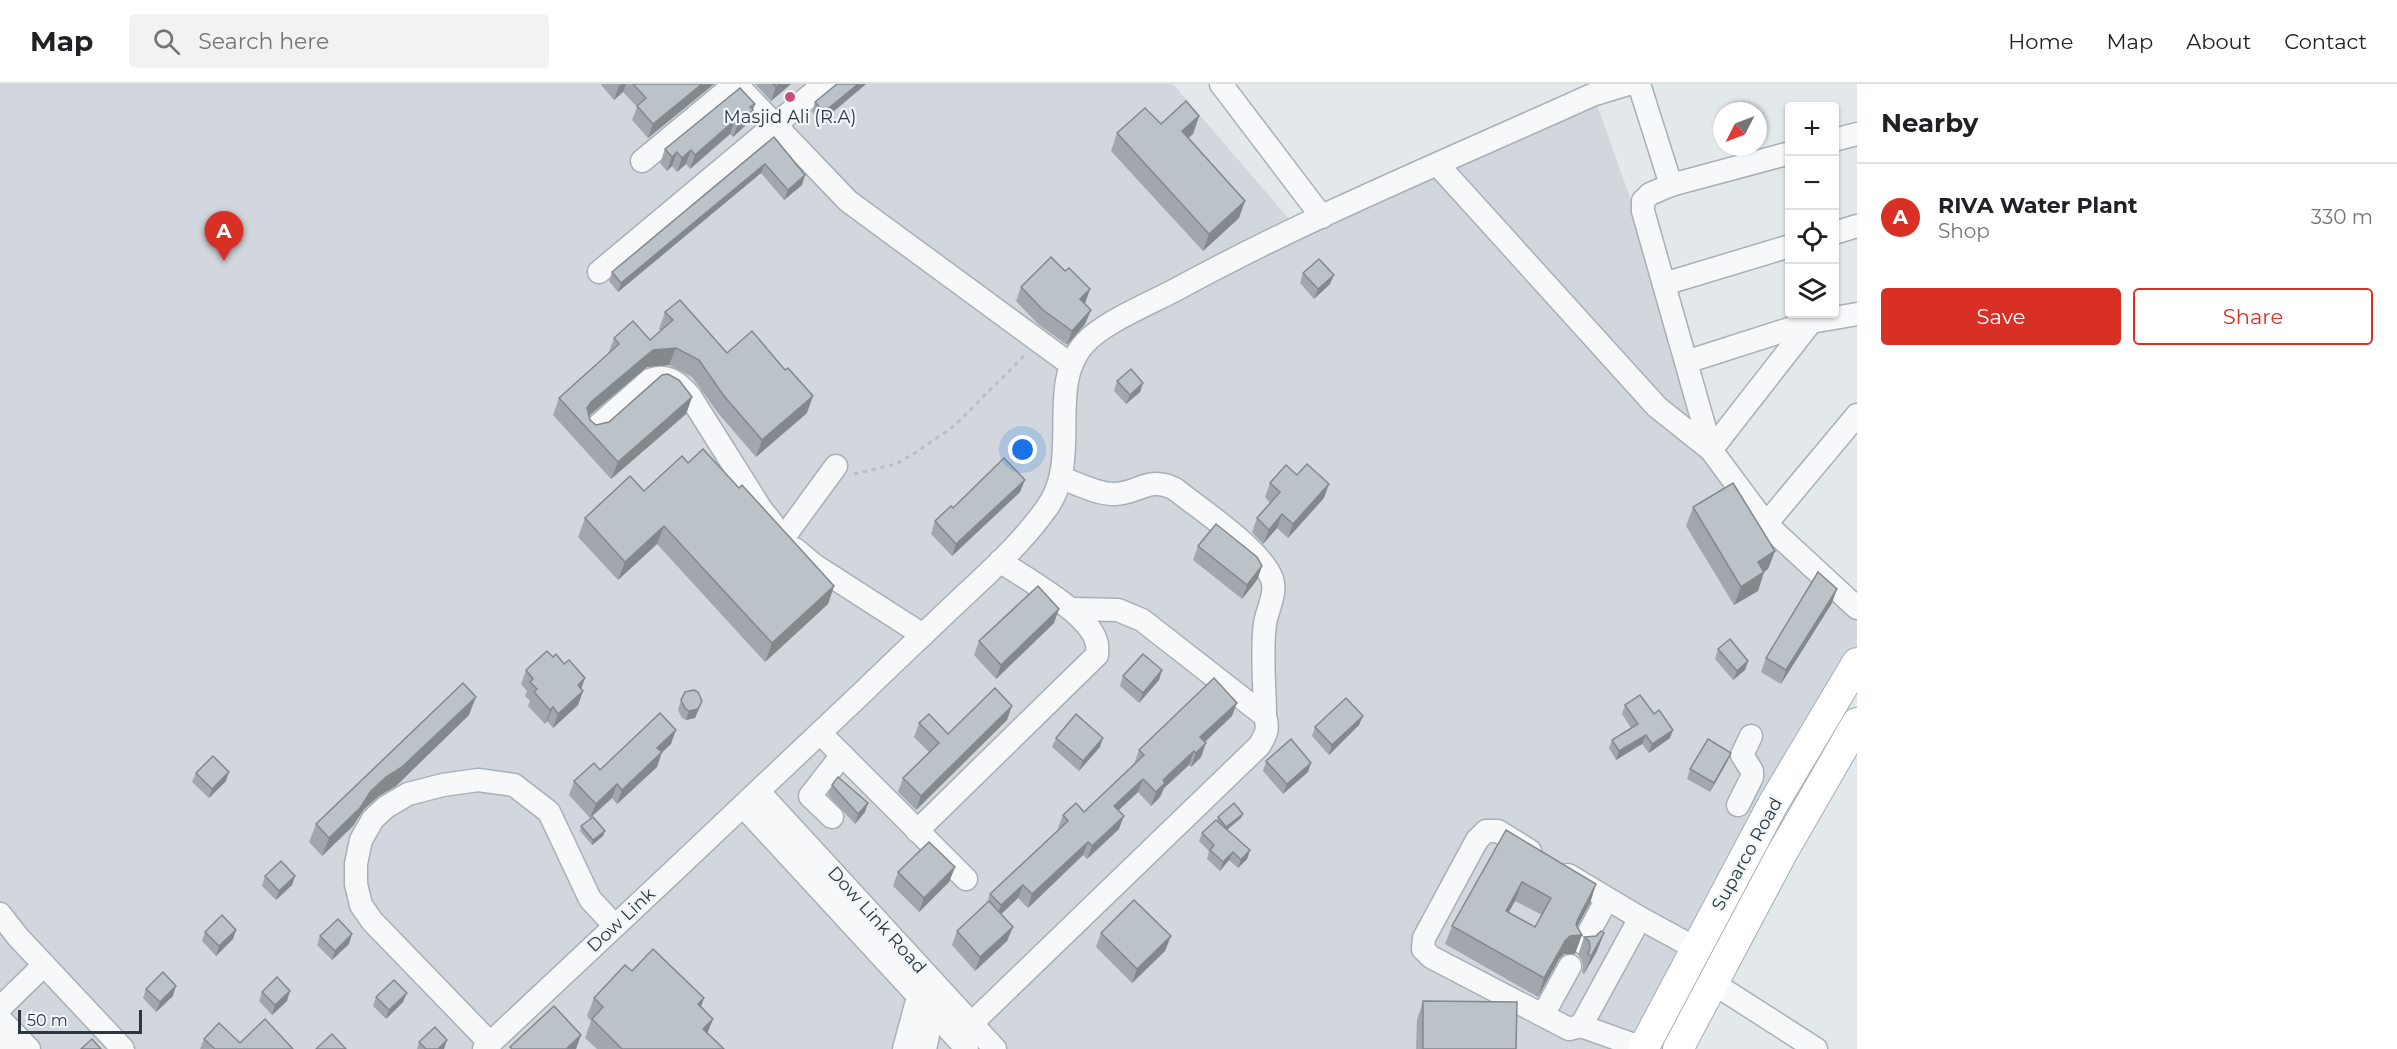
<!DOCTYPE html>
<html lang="en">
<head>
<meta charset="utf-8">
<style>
  body { margin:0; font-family:Montserrat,sans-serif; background:#f2f2f2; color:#202124 }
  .controls { position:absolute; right:18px; top:18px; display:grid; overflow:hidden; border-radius:6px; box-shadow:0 2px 4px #0004 }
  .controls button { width:54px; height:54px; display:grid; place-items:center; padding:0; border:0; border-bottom:2px solid #e0e0e0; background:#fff; color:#202124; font:30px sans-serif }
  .compass { position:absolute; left:1713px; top:18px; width:54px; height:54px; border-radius:50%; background:#fff; box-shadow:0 2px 4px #0004; rotate:228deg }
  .scale { position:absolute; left:18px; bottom:15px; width:124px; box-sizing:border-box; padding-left:6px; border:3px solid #2b3943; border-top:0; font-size:16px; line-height:21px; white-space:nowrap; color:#2b3943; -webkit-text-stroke:4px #f3f6f8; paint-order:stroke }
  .you { position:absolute; left:1023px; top:366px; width:21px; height:21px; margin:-15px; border:4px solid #fff; border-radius:50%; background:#1a73e8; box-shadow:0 0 0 9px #1a73e833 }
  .badge { display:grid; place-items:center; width:39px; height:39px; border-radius:50%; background:#d93025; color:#fff; font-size:20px; font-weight:700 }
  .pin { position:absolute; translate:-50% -50px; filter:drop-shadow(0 2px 3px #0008) }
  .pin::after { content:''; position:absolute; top:32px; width:21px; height:18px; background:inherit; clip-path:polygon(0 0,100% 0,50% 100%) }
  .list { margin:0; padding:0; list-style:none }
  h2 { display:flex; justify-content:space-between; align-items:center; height:78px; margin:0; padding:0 24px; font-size:26px }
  h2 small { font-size:20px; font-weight:400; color:#757577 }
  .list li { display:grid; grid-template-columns:39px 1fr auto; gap:18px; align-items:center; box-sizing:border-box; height:108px; padding:0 24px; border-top:2px solid #e0e0e0 }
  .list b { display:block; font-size:22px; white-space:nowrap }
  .list p { margin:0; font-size:20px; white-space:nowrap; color:#757577 }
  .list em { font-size:20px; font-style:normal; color:#757577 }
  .actions { display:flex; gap:12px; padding:18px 24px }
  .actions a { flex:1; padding:14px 0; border:2px solid #d93025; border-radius:6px; text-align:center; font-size:21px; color:#d93025 }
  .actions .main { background:#d93025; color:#fff }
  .icon { flex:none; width:33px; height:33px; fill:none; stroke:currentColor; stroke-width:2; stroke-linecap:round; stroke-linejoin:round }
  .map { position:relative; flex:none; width:1857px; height:965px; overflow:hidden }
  header { display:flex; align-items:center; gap:36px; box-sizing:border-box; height:84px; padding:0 30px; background:#fff; border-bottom:2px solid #e0e0e0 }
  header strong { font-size:28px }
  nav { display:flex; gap:33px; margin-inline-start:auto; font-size:21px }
  .search { width:420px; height:54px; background:#f2f2f2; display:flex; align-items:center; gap:15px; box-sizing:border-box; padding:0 21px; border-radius:6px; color:#757577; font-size:22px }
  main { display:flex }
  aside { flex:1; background:#fff }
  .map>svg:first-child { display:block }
  .built { fill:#d1d7dd }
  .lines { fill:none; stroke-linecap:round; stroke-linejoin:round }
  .minor-casing { stroke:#a8b0b5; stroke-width:25 }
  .major-casing { stroke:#a3aeb6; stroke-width:32 }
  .path { stroke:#b9bfc2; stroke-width:3; stroke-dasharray:4.5 4.5; stroke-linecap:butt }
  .minor { stroke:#f6f8f9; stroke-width:22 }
  .major { stroke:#fff; stroke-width:30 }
  .wall { fill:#a1a7ac; fill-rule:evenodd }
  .shaded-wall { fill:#83888c }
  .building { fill:#bbc2c8; stroke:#83888c; stroke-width:1.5; fill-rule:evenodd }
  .poi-dot { fill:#cb4d79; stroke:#f3f6f8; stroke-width:2 }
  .labels { text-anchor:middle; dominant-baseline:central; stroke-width:4.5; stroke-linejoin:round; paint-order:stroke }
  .poi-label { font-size:18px; fill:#2b3943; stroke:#f3f6f8 }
  .street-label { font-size:18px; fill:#2b3943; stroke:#f3f6f8 }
</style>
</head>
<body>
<header>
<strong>Map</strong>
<div class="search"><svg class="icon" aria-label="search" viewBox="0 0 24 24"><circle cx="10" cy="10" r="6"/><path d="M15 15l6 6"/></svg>Search here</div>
<nav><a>Home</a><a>Map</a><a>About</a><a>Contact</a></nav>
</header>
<main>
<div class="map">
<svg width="1857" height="965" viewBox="0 0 1857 965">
  <rect width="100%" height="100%" fill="#e3e8eb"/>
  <polygon class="built" points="0,0 1173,0 1296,143 1595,15 1688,277 1713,361 1857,530 1857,578 1642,965 0,965"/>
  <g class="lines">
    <defs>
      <g id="minor">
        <polyline points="736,0 848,117 1070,280"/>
        <polyline points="1221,0 1322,133"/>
        <polyline points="1639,0 1671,101 1790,69"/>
        <polyline points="1834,56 1857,50"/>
        <polyline points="642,77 735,0"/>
        <polyline points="1438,81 1657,323 1711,366 1811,238"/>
        <polyline points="1671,101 1650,110 1643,117 1643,127 1711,366 1766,440 1857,524"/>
        <polyline points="1834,149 1857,142"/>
        <polyline points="599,188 824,0"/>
        <polyline points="1664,200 1790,162"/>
        <polyline points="1686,278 1811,238 1857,230"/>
        <path d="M594,345L650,296C667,289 679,299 690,312L761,425L773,440"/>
        <path d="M1061,394C1077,399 1098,411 1116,410C1140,408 1150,392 1175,405C1201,426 1261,465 1272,495C1277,510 1267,525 1265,540C1261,567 1265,604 1265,632"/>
        <polyline points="1766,440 1857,331"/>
        <polyline points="784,453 836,382"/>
        <polyline points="795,465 814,481 923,551"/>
        <polyline points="820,649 966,795"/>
        <polyline points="759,708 995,965"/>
        <polyline points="1738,721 1752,693 1752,687 1742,671 1751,652"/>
        <polyline points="743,722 967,965"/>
        <polyline points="832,733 810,712 842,671"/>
        <path d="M917,747L1097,571C1097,566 1098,561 1096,557C1089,529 1024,494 1000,477"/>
        <polyline points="1530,767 1498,747 1486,747 1477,756 1424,854 1423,865 1431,873 1569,945 1581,942"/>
        <polyline points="1568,791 1640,834"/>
        <polyline points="0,830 18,853 123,965"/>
        <polyline points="1583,859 1607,815"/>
        <polyline points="1713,899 1816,965"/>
        <polyline points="0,924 44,881"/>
        <polyline points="1543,931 1570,882"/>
        <polyline points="0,935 29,965"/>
        <path d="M971,940L1259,662C1266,651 1269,645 1265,632L1142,536L1118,526L1072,525"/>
        <polyline points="0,959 5,965"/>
        <polyline points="490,959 372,837 361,821 356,800 356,780 361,756 373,735 386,723 408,710 443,701 478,696 514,701 549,728 590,815 615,842"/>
        <polyline points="1643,964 1581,942 1640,834 1695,864"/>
        <path d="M484,965C610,847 737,728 862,609C897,575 932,542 967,509C995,483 1024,456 1046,425C1083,376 1045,301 1085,259C1104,238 1151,219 1177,205C1311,132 1453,74 1592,11L1628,0"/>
        <polyline points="904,965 918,913"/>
        <polyline points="925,965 933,928"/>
      </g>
      <g id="major">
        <polyline points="1643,965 1773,720 1857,579"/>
        <polyline points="1678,965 1782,769 1857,639"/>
      </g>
    </defs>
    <use href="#minor" class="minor-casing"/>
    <use href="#major" class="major-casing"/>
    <polyline class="path" points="854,390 896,380 915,369 954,342 1025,271"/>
    <use href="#minor" class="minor"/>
    <use href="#major" class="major"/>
  </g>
  <g class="wall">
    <polygon points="601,0 714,0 648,54 632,36 637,23 623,8 614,16 601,1"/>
    <polygon points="755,0 791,0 771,17"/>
    <polygon points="837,0 866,0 821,38 812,28 815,18"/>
    <polygon points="755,20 747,40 733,53 730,50 690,85 686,80 677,88 672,82 667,87 660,79 665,65"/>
    <polygon points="1199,32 1193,50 1188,54 1239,134 1203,167 1111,67 1117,49"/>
    <polygon points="774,53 802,101 784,116 761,89 618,208 609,197 612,188"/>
    <polygon points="1303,189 1330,200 1314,215 1300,199"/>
    <polygon points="1021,203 1084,220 1091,226 1085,240 1067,261 1038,240 1016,217"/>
    <polygon points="665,228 727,269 807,329 756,373 718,329 692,293 669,281 647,283 589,332 590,336 596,341 609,338 692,313 686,330 611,395 553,331 559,314 608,270 614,254 650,256 661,247 659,245"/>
    <polygon points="1117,297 1143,299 1140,308 1126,320 1114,307"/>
    <polygon points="688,379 739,404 834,502 828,520 765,578 657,460 618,496 578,453 585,434 644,407"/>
    <polygon points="1270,399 1324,414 1288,454 1277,444 1263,460 1252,448 1257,434 1270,419 1265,413"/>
    <polygon points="1020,408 952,472 931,450 935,437 953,424"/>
    <polygon points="1693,423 1775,467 1768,485 1764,488 1758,507 1734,521 1686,442"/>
    <polygon points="1198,462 1262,482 1257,496 1242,515 1193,476"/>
    <polygon points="1832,519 1781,600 1761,588 1766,574"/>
    <polygon points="1054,539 996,595 974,571 979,557"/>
    <polygon points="1718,565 1748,577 1745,586 1733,596 1715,575"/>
    <polygon points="553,573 564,580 585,594 581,605 583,607 578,621 553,644 547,637 545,640 528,622 530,617 525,612 527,607 521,600 526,586"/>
    <polygon points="1162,586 1159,596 1139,619 1120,602 1123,592"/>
    <polygon points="681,616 702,617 695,634 686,636 682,634 678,626"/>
    <polygon points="1625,621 1670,654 1649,669 1642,660 1616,676 1609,664 1612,656 1631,644 1622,630"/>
    <polygon points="469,631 396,702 379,712 364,725 353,742 322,772 309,758 316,740"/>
    <polygon points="1232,632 1205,658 1201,673 1191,683 1189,681 1164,704 1160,713 1151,722 1138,708 1119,726 1119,745 1087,775 1083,771 1028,824 1018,814 1001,830 1013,843 1007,857 975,887 952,861 957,847 987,819 990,810 1059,745 1058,744 1063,731 1084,728 1134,680 1139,666"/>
    <polygon points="1363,632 1359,641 1329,671 1312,652 1315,643"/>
    <polygon points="1007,636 916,726 898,708 903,694 929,668 914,653 919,639 948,650"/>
    <polygon points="1056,654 1100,663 1079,687 1052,663"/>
    <polygon points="671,660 662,668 657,683 617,720 612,714 590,734 569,711 574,697 600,686"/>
    <polygon points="1731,669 1727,678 1710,708 1687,695 1690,685"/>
    <polygon points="1266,677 1308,688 1283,710 1263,687"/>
    <polygon points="196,689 226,697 209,714 192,698"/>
    <polygon points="832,701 865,728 855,740 828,711"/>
    <polygon points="1218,733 1241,734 1227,746 1250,766 1247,775 1238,784 1229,776 1220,787 1207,775 1209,767 1199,757 1202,749 1217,737"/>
    <polygon points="581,742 605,747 603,752 592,761 580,747"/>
    <path d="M1506,746L1596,800L1590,819L1577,842L1575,870H1564L1559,875L1538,913L1445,860L1452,842ZM1515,817L1542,831L1535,843L1508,829Z"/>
    <polygon points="955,783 949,798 919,828 893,802 898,788"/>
    <polygon points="265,792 295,792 292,801 276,816 262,802"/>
    <polygon points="205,848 233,855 216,872 202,857"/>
    <polygon points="1101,849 1165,867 1132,899 1096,863"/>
    <polygon points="1604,849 1597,867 1584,890 1582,889 1583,882 1582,876 1578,871 1584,853 1596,852"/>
    <polygon points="320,852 349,860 332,876 317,861"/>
    <polygon points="632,887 704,914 701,923 708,949 724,965 597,965 585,954 591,937 587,932 594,914"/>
    <polygon points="146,905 173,912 156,928 143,914"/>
    <polygon points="262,908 287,917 272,931 259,917"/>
    <polygon points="376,913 403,918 386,935 373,922"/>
    <polygon points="1423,917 1516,965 1416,965 1417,936"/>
    <polygon points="204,955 240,959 293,965 200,965"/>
    <polygon points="419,958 444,965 417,965"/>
  </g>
  <g class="shaded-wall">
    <polygon points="621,0 626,0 623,8 614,16 619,2"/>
    <polygon points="702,0 714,0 648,54 653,40"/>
    <polygon points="780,0 791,0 771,17 776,3"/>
    <polygon points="858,0 866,0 821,38 824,28"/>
    <polygon points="755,20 747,40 733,53 738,39"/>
    <polygon points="1199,32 1193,50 1176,65 1182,47"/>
    <polygon points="735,36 730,50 690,85 695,71"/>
    <polygon points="691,66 686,80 677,88 682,74"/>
    <polygon points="677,68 672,82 667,87 672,73"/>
    <polygon points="765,80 761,89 618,208 621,199"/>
    <polygon points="805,91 802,101 784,116 788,106"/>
    <polygon points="1245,117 1239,134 1203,167 1209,150"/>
    <polygon points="1334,191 1330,200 1314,215 1318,205"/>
    <polygon points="1090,205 1085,220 1075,229 1080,215"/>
    <polygon points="1091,226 1085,240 1067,261 1072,247"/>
    <polygon points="676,264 669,281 647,283 585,335 581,341 587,324 591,318 653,266"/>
    <polygon points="1143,299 1140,308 1126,320 1130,311"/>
    <polygon points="813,312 807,329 756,373 762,356"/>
    <polygon points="692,313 686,330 611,395 618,378"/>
    <polygon points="1025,396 1020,408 952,472 956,460"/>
    <polygon points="1329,400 1324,414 1288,454 1293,440"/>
    <polygon points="1282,430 1277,444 1263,460 1269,446"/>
    <polygon points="664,442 657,460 618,496 625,478"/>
    <polygon points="1775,467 1768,485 1751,496 1758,478"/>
    <polygon points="1262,482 1257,496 1242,515 1247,501"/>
    <polygon points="1764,488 1758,507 1734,521 1741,503"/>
    <polygon points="834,502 828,520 765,578 772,559"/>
    <polygon points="1837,505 1832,519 1781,600 1786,586"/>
    <polygon points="1059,525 1054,539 996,595 1001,581"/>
    <polygon points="1748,577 1745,586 1733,596 1737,587"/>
    <polygon points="1162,586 1159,596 1139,619 1143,609"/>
    <polygon points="585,594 580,608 578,601"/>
    <polygon points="583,607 578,621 553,644 558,630"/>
    <polygon points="476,613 469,631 396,702 379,712 364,725 353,742 322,772 329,754 371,707"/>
    <polygon points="702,617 695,634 686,636 689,627"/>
    <polygon points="1237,619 1232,632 1195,667 1200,653"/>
    <polygon points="1012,622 1007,636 916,726 921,712"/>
    <polygon points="553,623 547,637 545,640 550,626"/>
    <polygon points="1363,632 1359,641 1329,671 1332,661"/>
    <polygon points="676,646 671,660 652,678 657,664"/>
    <polygon points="1673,646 1670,654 1649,669 1652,660"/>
    <polygon points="1646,651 1642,660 1616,676 1619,667"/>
    <polygon points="1103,654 1100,663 1079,687 1083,677"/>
    <polygon points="1206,659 1201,673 1191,683 1196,669"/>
    <polygon points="1194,667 1189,681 1164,704 1160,713 1151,722 1156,708 1163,696"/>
    <polygon points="662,668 657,683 617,720 622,706"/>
    <polygon points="1731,669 1727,678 1710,708 1714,699"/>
    <polygon points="1311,679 1308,688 1283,710 1287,700"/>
    <polygon points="229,688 226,697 209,714 212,705"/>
    <polygon points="1143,695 1138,708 1109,735 1114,722"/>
    <polygon points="617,700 612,714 590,734 596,720"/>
    <polygon points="868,719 865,728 855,740 858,730"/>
    <polygon points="1243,730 1241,734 1224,748 1226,743"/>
    <polygon points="1124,732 1119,745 1087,775 1092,762"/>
    <polygon points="605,747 603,752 592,761 593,756"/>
    <polygon points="1088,758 1083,771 1028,824 1032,810"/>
    <polygon points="1250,766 1247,775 1238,784 1241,776"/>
    <polygon points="1233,768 1229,776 1220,787 1223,778"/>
    <polygon points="955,783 949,798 919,828 924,814"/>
    <polygon points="295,792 292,801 276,816 279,807"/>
    <polygon points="1522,798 1515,817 1499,846 1506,827"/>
    <polygon points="1596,800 1590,819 1572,852 1582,851 1575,870 1564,870 1559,875 1538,913 1544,894"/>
    <polygon points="1023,801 1018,814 996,835 1001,821"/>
    <polygon points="1013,843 1007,857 975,887 980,873"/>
    <polygon points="236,846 233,855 216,872 219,862"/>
    <polygon points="1604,849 1597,867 1584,890 1591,872"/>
    <polygon points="352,850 349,860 332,876 335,867"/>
    <polygon points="1171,852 1165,867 1132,899 1137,885"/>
    <polygon points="176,902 173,912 156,928 160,918"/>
    <polygon points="290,907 287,917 272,931 275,921"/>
    <polygon points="407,909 403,918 386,935 389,926"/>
    <polygon points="704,914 697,932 698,920"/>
    <polygon points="713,935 706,953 703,945"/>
    <polygon points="581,951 576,965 566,965"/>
    <polygon points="447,956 444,965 438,965"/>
  </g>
  <g class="building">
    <polygon points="633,0 702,0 653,40 637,22 646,14"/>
    <polygon points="773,0 780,0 776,3"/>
    <polygon points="837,0 858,0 824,28 815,18"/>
    <polygon points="740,4 755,20 750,23 753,26 738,39 735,36 695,71 691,66 682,74 677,68 672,73 665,65"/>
    <polygon points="1186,17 1199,32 1182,47 1245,117 1209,150 1117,49 1145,24 1161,40"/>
    <polygon points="774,53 805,91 788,106 765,80 621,199 612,188"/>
    <polygon points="1051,173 1065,187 1069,184 1090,205 1080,215 1091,226 1072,247 1043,226 1021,203"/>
    <polygon points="1319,175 1334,191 1318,205 1303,189"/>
    <polygon points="680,216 727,269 752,247 785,286 788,284 813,312 762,356 724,312 699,276 676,264 653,266 591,318 587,324 590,336 596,341 609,338 662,291 668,290 679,296 692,313 618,378 559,314 619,260 614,254 633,237 650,256 673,236 665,228"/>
    <polygon points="1131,285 1143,299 1130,311 1117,297"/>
    <polygon points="703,365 739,404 742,401 834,502 772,559 664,442 625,478 585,434 630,392 644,407 682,372 688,379"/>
    <polygon points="1004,374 1025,396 956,460 935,437 951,422 953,424"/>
    <polygon points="1307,380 1329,400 1293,440 1282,430 1269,446 1257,434 1280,408 1270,399 1286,381 1297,391"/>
    <polygon points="1733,399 1775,467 1758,478 1764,488 1741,503 1693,423"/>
    <polygon points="1216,440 1257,473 1262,482 1247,501 1198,462"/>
    <polygon points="1818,488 1837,505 1786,586 1766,574"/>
    <polygon points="1038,502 1059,525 1001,581 979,557"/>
    <polygon points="1730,555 1748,577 1737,587 1718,565"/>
    <polygon points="547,567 553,573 556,570 564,580 569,576 585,594 578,601 583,607 558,630 553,623 550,626 534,608 537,605 530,598 533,595 526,586"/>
    <polygon points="1143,570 1162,586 1143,609 1123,592"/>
    <polygon points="1214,594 1237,619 1200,653 1206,659 1196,669 1194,667 1163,696 1165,699 1156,708 1143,695 1114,722 1124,732 1092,762 1088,758 1032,810 1023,801 1001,821 990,810 1068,737 1063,731 1076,719 1084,728 1144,671 1139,666"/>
    <polygon points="463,599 476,613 402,683 386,693 371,707 360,724 329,754 316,740"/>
    <polygon points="995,604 1012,622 921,712 903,694 939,659 919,639 929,630 948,650"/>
    <polygon points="694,606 698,608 702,617 698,625 689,627 685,624 681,616 685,608"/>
    <polygon points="1640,611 1654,630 1659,626 1673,646 1652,660 1646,651 1619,667 1612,656 1638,640 1625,621"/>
    <polygon points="1346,614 1363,632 1332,661 1315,643"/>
    <polygon points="660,629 676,646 657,664 662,668 622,706 617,700 596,720 574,697 594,679 600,686"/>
    <polygon points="1076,630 1103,654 1083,677 1056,654"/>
    <polygon points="1291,655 1311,679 1287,700 1266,677"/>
    <polygon points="1708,655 1731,669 1714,699 1690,685"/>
    <polygon points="213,672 229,688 212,705 196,689"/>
    <polygon points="838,693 868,719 858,730 832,701"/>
    <polygon points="1234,719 1243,730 1226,743 1218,733"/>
    <polygon points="593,733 605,747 593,756 581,742"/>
    <polygon points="1216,736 1250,766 1241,776 1233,768 1223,778 1210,766 1214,761 1202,749"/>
    <path d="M1506,746L1596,800L1578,835L1576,841L1582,851L1570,852L1565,857L1544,894L1452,842ZM1522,798L1551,814L1535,843L1506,827Z"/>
    <polygon points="929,758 955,783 924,814 898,788"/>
    <polygon points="281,777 295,792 279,807 265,792"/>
    <polygon points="1134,816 1171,852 1137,885 1101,849"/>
    <polygon points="989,817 1013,843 980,873 957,847"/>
    <polygon points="222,831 236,846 219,862 205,848"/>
    <polygon points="338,835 352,850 335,867 320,852"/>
    <polygon points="1601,847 1604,849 1591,872 1588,870 1590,864 1589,857 1584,853 1596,852"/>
    <polygon points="653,865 704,914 698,920 713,935 703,945 724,965 622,965 592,935 603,923 594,914 625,881 632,887"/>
    <polygon points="163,888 176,902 160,918 146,905"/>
    <polygon points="277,893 290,907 275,921 262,908"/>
    <polygon points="394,896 407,909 389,926 376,913"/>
    <polygon points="1423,917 1517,918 1516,965 1423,965"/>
    <polygon points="554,922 581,951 566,965 512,965 510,963"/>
    <polygon points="265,935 293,965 215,965 204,955 219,939 240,959"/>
    <polygon points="435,943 447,956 438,965 426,965 419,958"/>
    <polygon points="332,950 346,965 316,965"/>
    <polygon points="92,955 101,965 81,965"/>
  </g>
  <circle class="poi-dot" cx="790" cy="13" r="6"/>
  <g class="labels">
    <g class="poi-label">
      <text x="790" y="33">Masjid Ali (R.A)</text>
    </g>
    <g class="street-label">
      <text transform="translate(1747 770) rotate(-61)">Suparco Road</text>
      <text transform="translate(621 836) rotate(-43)">Dow Link</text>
      <text transform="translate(877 836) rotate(48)">Dow Link Road</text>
    </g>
  </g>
</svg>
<div class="controls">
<button>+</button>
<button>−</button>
<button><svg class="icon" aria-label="locate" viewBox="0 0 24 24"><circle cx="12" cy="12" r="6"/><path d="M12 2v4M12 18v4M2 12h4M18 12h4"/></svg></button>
<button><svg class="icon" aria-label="layers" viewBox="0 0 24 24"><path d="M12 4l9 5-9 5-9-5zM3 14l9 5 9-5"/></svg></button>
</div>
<svg class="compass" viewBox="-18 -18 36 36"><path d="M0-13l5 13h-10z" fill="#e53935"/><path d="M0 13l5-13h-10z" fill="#757577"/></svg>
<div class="scale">50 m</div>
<div class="you"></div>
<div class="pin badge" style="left:224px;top:177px">A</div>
</div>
<aside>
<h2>Nearby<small></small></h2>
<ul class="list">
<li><span class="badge">A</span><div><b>RIVA Water Plant</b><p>Shop</p></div><em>330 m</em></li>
</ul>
<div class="actions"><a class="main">Save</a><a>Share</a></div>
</aside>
</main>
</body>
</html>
